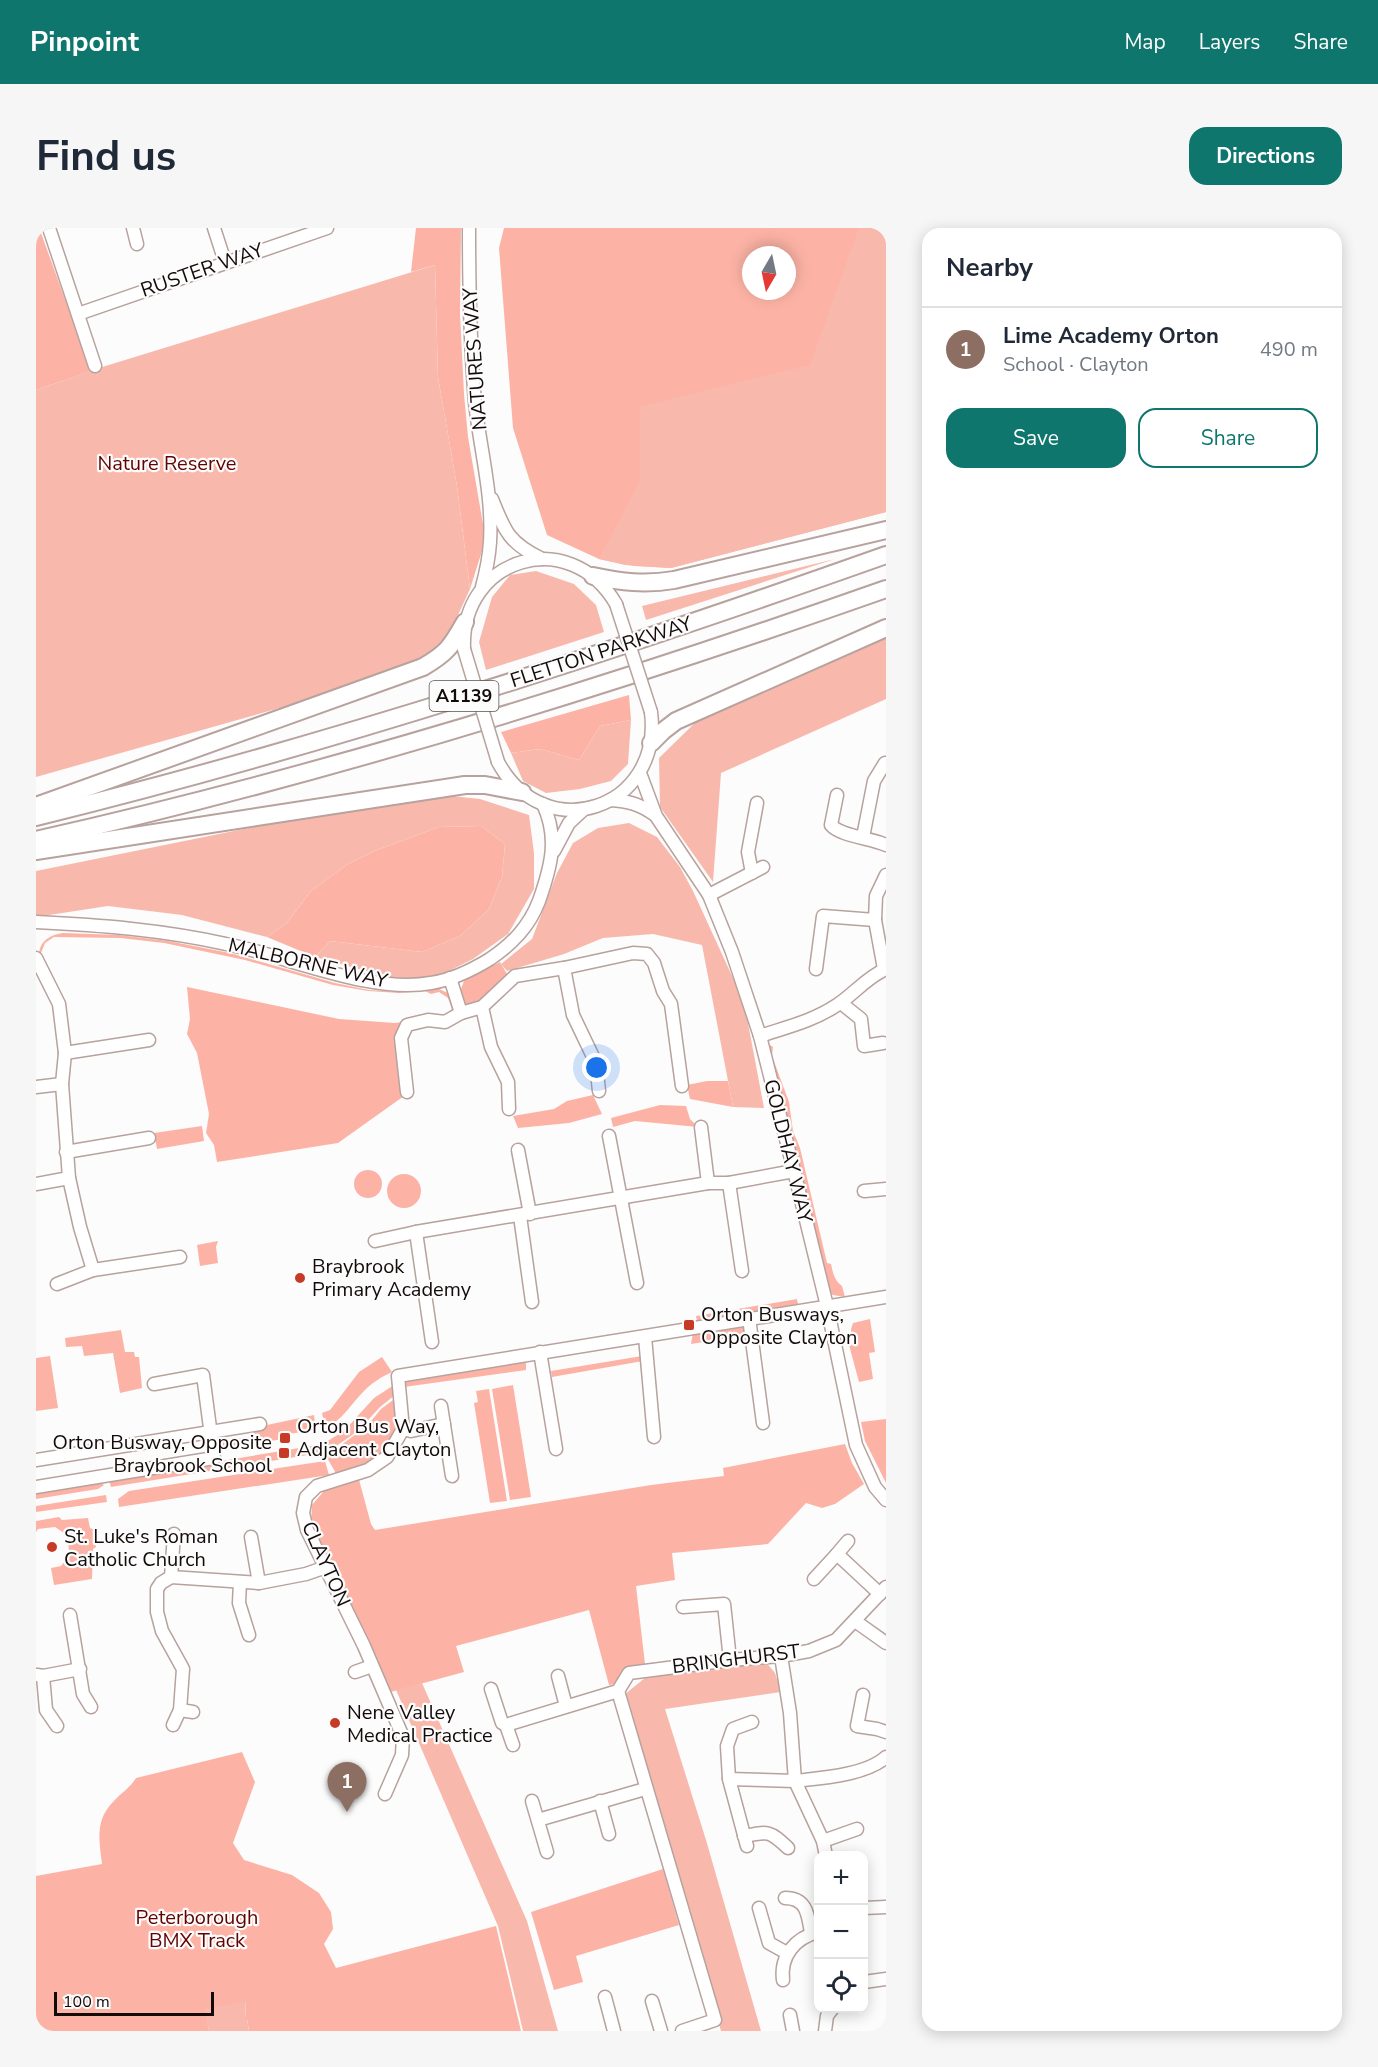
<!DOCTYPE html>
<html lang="en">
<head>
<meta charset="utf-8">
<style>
  body { margin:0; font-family:"Nunito Sans",sans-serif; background:#f6f6f7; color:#1f2937 }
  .controls { position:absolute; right:18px; bottom:18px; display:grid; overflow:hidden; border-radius:12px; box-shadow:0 3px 15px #0003 }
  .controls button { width:54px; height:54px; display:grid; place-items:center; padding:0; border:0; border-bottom:2px solid #e0e1e3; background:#fff; color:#1f2937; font:30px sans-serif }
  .compass { position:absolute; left:706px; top:18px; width:54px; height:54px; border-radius:50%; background:#fff; box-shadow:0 3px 15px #0003; rotate:189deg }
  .scale { position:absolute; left:18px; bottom:15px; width:160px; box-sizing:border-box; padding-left:6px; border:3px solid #130b0a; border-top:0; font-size:16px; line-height:21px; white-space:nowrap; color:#130b0a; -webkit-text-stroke:4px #fcfcfc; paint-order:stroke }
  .you { position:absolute; left:561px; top:840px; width:21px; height:21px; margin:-15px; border:4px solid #fff; border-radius:50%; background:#1a73e8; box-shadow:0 0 0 9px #1a73e833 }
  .badge { display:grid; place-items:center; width:39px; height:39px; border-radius:50%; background:#0f766e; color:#fff; font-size:20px; font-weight:700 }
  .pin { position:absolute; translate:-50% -50px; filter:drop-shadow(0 2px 3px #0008) }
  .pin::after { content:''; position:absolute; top:32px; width:21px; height:18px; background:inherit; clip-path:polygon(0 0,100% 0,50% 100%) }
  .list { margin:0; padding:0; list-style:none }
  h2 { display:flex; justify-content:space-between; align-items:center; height:78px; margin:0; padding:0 24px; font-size:26px }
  h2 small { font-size:20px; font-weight:400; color:#747a83 }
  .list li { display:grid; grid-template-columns:39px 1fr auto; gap:18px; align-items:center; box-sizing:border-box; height:84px; padding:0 24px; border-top:2px solid #e0e1e3 }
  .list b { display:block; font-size:22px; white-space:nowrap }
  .list p { margin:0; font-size:20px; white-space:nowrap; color:#747a83 }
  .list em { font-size:20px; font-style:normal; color:#747a83 }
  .actions { display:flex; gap:12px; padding:18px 24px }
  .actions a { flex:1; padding:14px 0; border:2px solid #0f766e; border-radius:18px; text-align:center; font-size:21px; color:#0f766e }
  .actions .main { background:#0f766e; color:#fff }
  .icon { flex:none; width:33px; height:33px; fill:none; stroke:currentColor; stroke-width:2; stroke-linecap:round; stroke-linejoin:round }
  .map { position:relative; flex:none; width:850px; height:1803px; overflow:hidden; border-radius:18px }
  header { display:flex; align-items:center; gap:36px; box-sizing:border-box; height:84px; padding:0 30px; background:#0f766e; color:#fff }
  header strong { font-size:28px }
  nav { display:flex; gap:33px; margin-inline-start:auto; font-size:21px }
  .intro { display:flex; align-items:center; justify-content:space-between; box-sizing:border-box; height:144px; padding:0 36px }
  h1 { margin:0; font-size:42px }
  .button { padding:15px 27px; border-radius:18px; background:#0f766e; color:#fff; font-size:21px; font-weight:700 }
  main { display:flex; gap:36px; padding:0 36px }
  aside { flex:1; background:#fff; border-radius:18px; box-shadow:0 3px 15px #0003 }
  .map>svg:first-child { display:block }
  .green { fill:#fcb3a5; fill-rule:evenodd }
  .forest { fill:#f8b9ac }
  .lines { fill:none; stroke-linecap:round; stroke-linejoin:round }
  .minor-casing { stroke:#b7a29d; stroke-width:15 }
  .highway-casing { stroke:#b7a29d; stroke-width:20 }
  .minor { stroke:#fff; stroke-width:12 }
  .highway { stroke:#fff; stroke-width:16 }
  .minor-bridge-casing { stroke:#b7a29d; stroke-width:15; stroke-linecap:butt }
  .minor-bridge { stroke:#fff; stroke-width:12 }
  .poi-dot { fill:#c73b26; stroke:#fcfcfc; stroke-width:2 }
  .labels { text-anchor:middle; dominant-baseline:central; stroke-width:4.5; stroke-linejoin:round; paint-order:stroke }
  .shield { fill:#fcfcfc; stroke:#595353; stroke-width:1.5 }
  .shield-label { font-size:18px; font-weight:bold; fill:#130b0a }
  .street-label { font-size:20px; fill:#130b0a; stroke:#fcfcfc }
  .park-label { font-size:20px; fill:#610300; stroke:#fcfcfc }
  .poi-label { font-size:20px; fill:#130b0a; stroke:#fcfcfc; text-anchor:start }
</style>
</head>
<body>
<header>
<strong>Pinpoint</strong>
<nav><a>Map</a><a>Layers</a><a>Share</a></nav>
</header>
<div class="intro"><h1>Find us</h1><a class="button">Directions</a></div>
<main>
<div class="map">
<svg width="850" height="1803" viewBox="0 0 850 1803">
  <rect width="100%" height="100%" fill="#fcfcfc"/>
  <g class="green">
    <polygon points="0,0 5,5 55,143 0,162"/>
    <polygon points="380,0 425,0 424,86 428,166 432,209 448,302 446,323 434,361 421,258 402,149 399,37 375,44"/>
    <path d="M468,0H850V284L635,340L598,338L563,331L511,307L477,200L463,20ZM715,27H751V63H715Z"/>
    <polygon points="593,467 595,492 564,498 543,532 504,521 475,525 465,504"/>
    <polygon points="445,598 469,616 466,649 453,681 424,708 386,724 294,713 279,729 231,709 251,695 275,663 312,636 341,622 403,599"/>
    <path d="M27,705L83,707L132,713L194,725L299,755L333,762L363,764L401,760L416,767L420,781L413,787L368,795V868L302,915L181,934L178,917L170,905L173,886L161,825L151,806L154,791L151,759L303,791L359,795L409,788L416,781L412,770L403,764L395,766L389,763L363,765L332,763L297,757L209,732L128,715L84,710L18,709L9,715L3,730C2,714 13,707 27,705Z"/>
    <polygon points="464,734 471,746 436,779 429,779 423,766 428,753"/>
    <path d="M734,817L737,819L736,828L753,874L757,903L764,920L791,1035L795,1036C797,1045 798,1052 806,1058L809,1069L797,1067L791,1061L731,823Z"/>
    <polygon points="671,853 692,853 697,879 654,871 651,857"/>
    <polygon points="557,867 566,886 533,895 482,900 477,888 518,881 531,873"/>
    <polygon points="624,877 650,878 654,891 662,899 599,893 577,899 575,890"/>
    <polygon points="166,898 168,913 121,921 118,905"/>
    <circle cx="332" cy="956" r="14"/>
    <circle cx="368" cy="963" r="17"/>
    <polygon points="182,1013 180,1019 182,1035 164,1038 161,1017"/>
    <polygon points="761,1071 762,1076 661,1093 660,1088"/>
    <polygon points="834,1091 839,1124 833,1125 837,1151 823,1154 813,1117 817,1117 815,1101 817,1095"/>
    <polygon points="707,1098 711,1107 655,1116 657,1105"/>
    <polygon points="85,1102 89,1124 98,1124 99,1129 103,1129 106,1160 84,1165 77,1125 48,1128 46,1118 30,1119 29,1110"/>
    <polygon points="14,1128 22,1180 0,1183 0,1130"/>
    <polygon points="606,1128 607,1133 516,1149 515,1143"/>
    <path d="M346,1129L356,1144C345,1149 336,1155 328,1163C315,1176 306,1193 289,1200L286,1185L294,1182L323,1144Z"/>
    <polygon points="490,1134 490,1142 368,1159 372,1151"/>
    <polygon points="358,1157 359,1167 344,1179 322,1203 293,1223 290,1214 308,1203 338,1170"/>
    <polygon points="477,1157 495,1269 474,1272 456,1161"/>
    <polygon points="453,1161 471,1273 454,1275 438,1175 442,1174 440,1163"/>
    <path d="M361,1169C361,1179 364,1193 361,1202C352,1233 330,1241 302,1249L290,1228L331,1198L345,1181Z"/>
    <polygon points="278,1187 280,1202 252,1206 252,1210 183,1222 181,1213 218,1209 217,1200"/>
    <polygon points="850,1191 850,1255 829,1213 825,1194"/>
    <polygon points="809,1216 816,1235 828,1256 799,1276 786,1280 770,1275 732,1316 636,1325 639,1352 600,1358 609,1436 589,1440 580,1456 573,1457 553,1382 420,1418 428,1444 351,1465 297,1349 275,1296 276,1277 288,1263 299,1256 322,1248 335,1296 339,1302 615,1257 688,1248 687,1240"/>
    <polygon points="281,1217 284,1225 75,1259 73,1252"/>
    <polygon points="289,1233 293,1247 83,1279 82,1271 93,1263"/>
    <polygon points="63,1253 68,1257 62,1261 0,1271 0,1263"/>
    <polygon points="70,1267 71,1274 0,1284 0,1278"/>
    <polygon points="23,1289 26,1292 52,1290 54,1300 59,1302 60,1319 57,1321 56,1351 18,1357 15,1340 25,1338 34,1327 31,1311 34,1309 19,1299 2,1301 0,1304 0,1293"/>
    <path d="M206,1524L219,1554L197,1615L208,1632L256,1647L283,1665L295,1684L297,1701L288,1716L300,1740L460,1698L485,1803H213L211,1791H209L210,1774L169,1782L173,1803H0V1648L66,1636C63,1612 59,1592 77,1574C85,1565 94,1560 100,1550Z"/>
    <polygon points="627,1641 643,1697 540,1728 547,1754 518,1762 495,1684"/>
  </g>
  <g class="forest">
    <polygon points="823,0 850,0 850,284 635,340 589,337 563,331 604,252 604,179 774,137"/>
    <polygon points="399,37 402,149 421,258 434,361 411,411 395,429 357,448 0,549 0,162 63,140"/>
    <polygon points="799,331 610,392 606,378"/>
    <polygon points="500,343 538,356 560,377 568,404 450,442 443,414 456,369 474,347"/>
    <polygon points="850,406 850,471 685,545 677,654 624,579 623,530 671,483"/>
    <polygon points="595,492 592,536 575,553 544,561 510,565 487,553 475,525 504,521 543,532 564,498"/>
    <polygon points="406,567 444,571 493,587 498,625 498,661 472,706 437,731 403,748 366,753 279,729 294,713 386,724 424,708 453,681 466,649 469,616 445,598 403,599 341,622 312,636 275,663 251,695 231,709 146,687 72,678 0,689 0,643 360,570"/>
    <polygon points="593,595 621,609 644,639 657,663 708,774 728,880 697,879 666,717 617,706 567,710 528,726 471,743 465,736 496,711 521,645 537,615 562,600"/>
    <polygon points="729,1433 739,1445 745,1464 629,1481 670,1612 725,1803 685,1803 588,1467 615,1445"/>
    <polygon points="386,1455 491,1693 522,1803 487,1803 462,1698 360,1462"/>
    <polygon points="210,1773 209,1791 211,1791 213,1803 173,1803 168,1782"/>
  </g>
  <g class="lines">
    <defs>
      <g id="minor">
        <polyline points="13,0 59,138"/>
        <polyline points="97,0 101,16"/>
        <polyline points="178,0 189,34"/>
        <path d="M433,0C433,58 434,116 439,174C444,221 457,267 454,314C453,330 450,344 446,359"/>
        <polyline points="42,86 291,0"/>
        <path d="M456,271C469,304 473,315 506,331"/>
        <path d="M428,421C424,329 534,297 580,376"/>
        <path d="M462,534C508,620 627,582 615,484"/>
        <polyline points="604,545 620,588 673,667 696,724 724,808 758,943 791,1078 820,1217 839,1259 850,1272"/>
        <path d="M801,567L795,597C804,608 835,610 850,617"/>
        <path d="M574,572C592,573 604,576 619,587"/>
        <polyline points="827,609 838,553 849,535"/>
        <polyline points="518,623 533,595 548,581"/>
        <polyline points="716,645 712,624 721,575"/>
        <polyline points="673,667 727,639"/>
        <path d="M0,694C64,697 127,702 190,716C251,728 334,766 395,755C416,752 436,742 454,731C476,716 493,699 503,673C515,639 523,610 507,576"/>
        <polyline points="0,730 23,776 29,825 26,856 33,950 44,999 57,1042"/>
        <polyline points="528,740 537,787 560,835 563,863"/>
        <polyline points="780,741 787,688 839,692"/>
        <polyline points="848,741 839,692 840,668 850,647"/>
        <polyline points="414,750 425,785"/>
        <polyline points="805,775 825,791 828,818 847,815"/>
        <polyline points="446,779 455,819 472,854 473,881"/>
        <path d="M724,808C751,799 777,793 801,777C818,766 831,749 850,741"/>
        <polyline points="29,825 113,812"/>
        <polyline points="0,859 26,856"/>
        <polyline points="371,864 365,810 371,797 392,792 409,794 425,785 446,779 479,748 528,740 597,725 611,726 618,735 627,763 635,776 646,858"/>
        <polyline points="665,899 672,955"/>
        <polyline points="573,908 601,1055"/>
        <polyline points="482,922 494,986"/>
        <polyline points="30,924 113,910"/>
        <polyline points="693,955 706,1043"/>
        <polyline points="0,956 33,950"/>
        <polyline points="828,963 850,961"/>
        <polyline points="484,988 496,1074"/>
        <polyline points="380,1004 396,1114"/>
        <polyline points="339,1013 380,1004 672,955 693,955 758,943"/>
        <polyline points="21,1056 57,1042 144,1029"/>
        <polyline points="713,1090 727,1195"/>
        <polyline points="609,1109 618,1209"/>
        <polyline points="504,1124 520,1221"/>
        <polyline points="405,1178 416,1248"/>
        <polyline points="367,1201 375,1203 408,1196"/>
        <polyline points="0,1232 224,1196"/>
        <polyline points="0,1259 178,1230 167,1147 118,1156"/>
        <polyline points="215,1309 223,1355"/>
        <polyline points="801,1326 812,1313"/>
        <polyline points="135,1349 138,1306"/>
        <polyline points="778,1351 801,1326 844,1366"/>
        <polyline points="204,1354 203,1375 213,1407"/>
        <polyline points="647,1379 688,1376 694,1432"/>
        <polyline points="34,1387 47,1466 55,1479"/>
        <polyline points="819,1393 850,1415"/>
        <polyline points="319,1444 336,1438"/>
        <polyline points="1,1447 7,1448 44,1441"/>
        <polyline points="7,1448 10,1482 21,1498"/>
        <polyline points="522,1448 530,1478"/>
        <polyline points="455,1461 466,1495 470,1497 582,1463 593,1445 694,1432 745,1428 773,1423 800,1412 850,1359"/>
        <polyline points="582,1463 679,1792 646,1803"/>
        <polyline points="827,1467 821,1498 841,1501 850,1504"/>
        <polyline points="144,1482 157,1484"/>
        <polyline points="716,1494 697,1501 691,1518 693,1551 759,1553 754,1485 745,1428"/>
        <polyline points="137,1497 144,1482 147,1441 126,1403 121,1384 121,1361 125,1355 135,1349 223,1355 270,1346 290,1339"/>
        <polyline points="470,1497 477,1517"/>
        <polyline points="693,1551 711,1618"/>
        <polyline points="349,1566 366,1527 367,1509 328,1418 271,1302 267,1285 270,1269 281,1258 332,1242 351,1229 367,1201 362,1148 850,1069"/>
        <polyline points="496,1573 511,1624"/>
        <polyline points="564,1573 573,1606"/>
        <polyline points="502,1592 609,1561"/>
        <path d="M708,1608C733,1603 734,1603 752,1620"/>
        <polyline points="787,1613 821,1601"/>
        <path d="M790,1628L787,1613L759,1553C786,1550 830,1547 850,1529"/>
        <path d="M749,1670C771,1670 772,1687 775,1705"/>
        <polyline points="723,1680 733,1715 751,1725"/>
        <polyline points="828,1680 850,1679"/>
        <path d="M747,1752C744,1728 759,1710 782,1704"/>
        <polyline points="828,1754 850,1751"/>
        <polyline points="569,1769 578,1803"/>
        <polyline points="616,1773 625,1803"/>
        <polyline points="754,1787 757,1803"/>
        <polyline points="789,1803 791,1788 797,1780"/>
      </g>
      <g id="highway">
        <path d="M557,348C585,354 609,357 638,352L850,302"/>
        <polyline points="615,515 627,503 640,493 850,400"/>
        <path d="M0,578L387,439C411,425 415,419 429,394"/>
        <path d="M0,589C288,518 571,426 850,327"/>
        <path d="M0,612C288,547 572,459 850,361"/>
        <polyline points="0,623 429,557 449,557 486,564"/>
      </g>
    </defs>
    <use href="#minor" class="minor-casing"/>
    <use href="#highway" class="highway-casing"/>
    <use href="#minor" class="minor"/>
    <use href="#highway" class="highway"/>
    <defs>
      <g id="minor-bridge">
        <polyline points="580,376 615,484"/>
        <polyline points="428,421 462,534"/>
      </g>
    </defs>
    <use href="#minor-bridge" class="minor-bridge-casing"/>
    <use href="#minor-bridge" class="minor-bridge"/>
  </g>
  <g class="poi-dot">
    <circle cx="264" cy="1050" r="6"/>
    <rect x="647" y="1091" width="12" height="12" rx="3"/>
    <rect x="243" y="1204" width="12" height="12" rx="3"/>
    <rect x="242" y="1219" width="12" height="12" rx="3"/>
    <circle cx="16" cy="1319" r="6"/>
    <circle cx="299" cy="1495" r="6"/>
  </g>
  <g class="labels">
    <rect class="shield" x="393.5" y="453" width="69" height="30" rx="4.5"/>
    <g class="shield-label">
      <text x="428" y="468">A1139</text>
    </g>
    <g class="street-label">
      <text transform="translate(166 42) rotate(-19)">RUSTER WAY</text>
      <text transform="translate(439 131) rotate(-94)">NATURES WAY</text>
      <text transform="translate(565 424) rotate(-18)">FLETTON PARKWAY</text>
      <text transform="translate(272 735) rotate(13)">MALBORNE WAY</text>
      <text transform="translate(752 923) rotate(76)">GOLDHAY WAY</text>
      <text transform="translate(290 1336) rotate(66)">CLAYTON</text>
      <text transform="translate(700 1431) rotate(-7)">BRINGHURST</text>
    </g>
    <g class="park-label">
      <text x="131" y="235">Nature Reserve</text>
      <text x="161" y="1689">Peterborough<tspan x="161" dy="23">BMX Track</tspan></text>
    </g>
    <g class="poi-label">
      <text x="276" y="1038">Braybrook<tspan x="276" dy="23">Primary Academy</tspan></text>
      <text x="665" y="1086">Orton Busways,<tspan x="665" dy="23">Opposite Clayton</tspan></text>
      <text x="261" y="1198">Orton Bus Way,<tspan x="261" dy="23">Adjacent Clayton</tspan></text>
      <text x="236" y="1214" text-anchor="end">Orton Busway, Opposite<tspan x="236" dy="23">Braybrook School</tspan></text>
      <text x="28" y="1308">St. Luke's Roman<tspan x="28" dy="23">Catholic Church</tspan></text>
      <text x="311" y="1484">Nene Valley<tspan x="311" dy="23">Medical Practice</tspan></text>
    </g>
  </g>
</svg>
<div class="controls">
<button>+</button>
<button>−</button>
<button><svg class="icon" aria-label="locate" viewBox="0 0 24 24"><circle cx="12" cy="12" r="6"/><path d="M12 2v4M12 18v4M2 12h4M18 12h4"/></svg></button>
</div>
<svg class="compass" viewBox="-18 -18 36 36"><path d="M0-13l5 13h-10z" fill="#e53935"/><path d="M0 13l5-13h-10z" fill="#747a83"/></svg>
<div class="scale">100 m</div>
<div class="you"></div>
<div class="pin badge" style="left:311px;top:1584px;background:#8d6e63">1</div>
</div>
<aside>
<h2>Nearby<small></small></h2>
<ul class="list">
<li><span class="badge" style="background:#8d6e63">1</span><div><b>Lime Academy Orton</b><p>School · Clayton</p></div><em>490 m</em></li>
</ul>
<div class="actions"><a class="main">Save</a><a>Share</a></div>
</aside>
</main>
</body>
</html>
